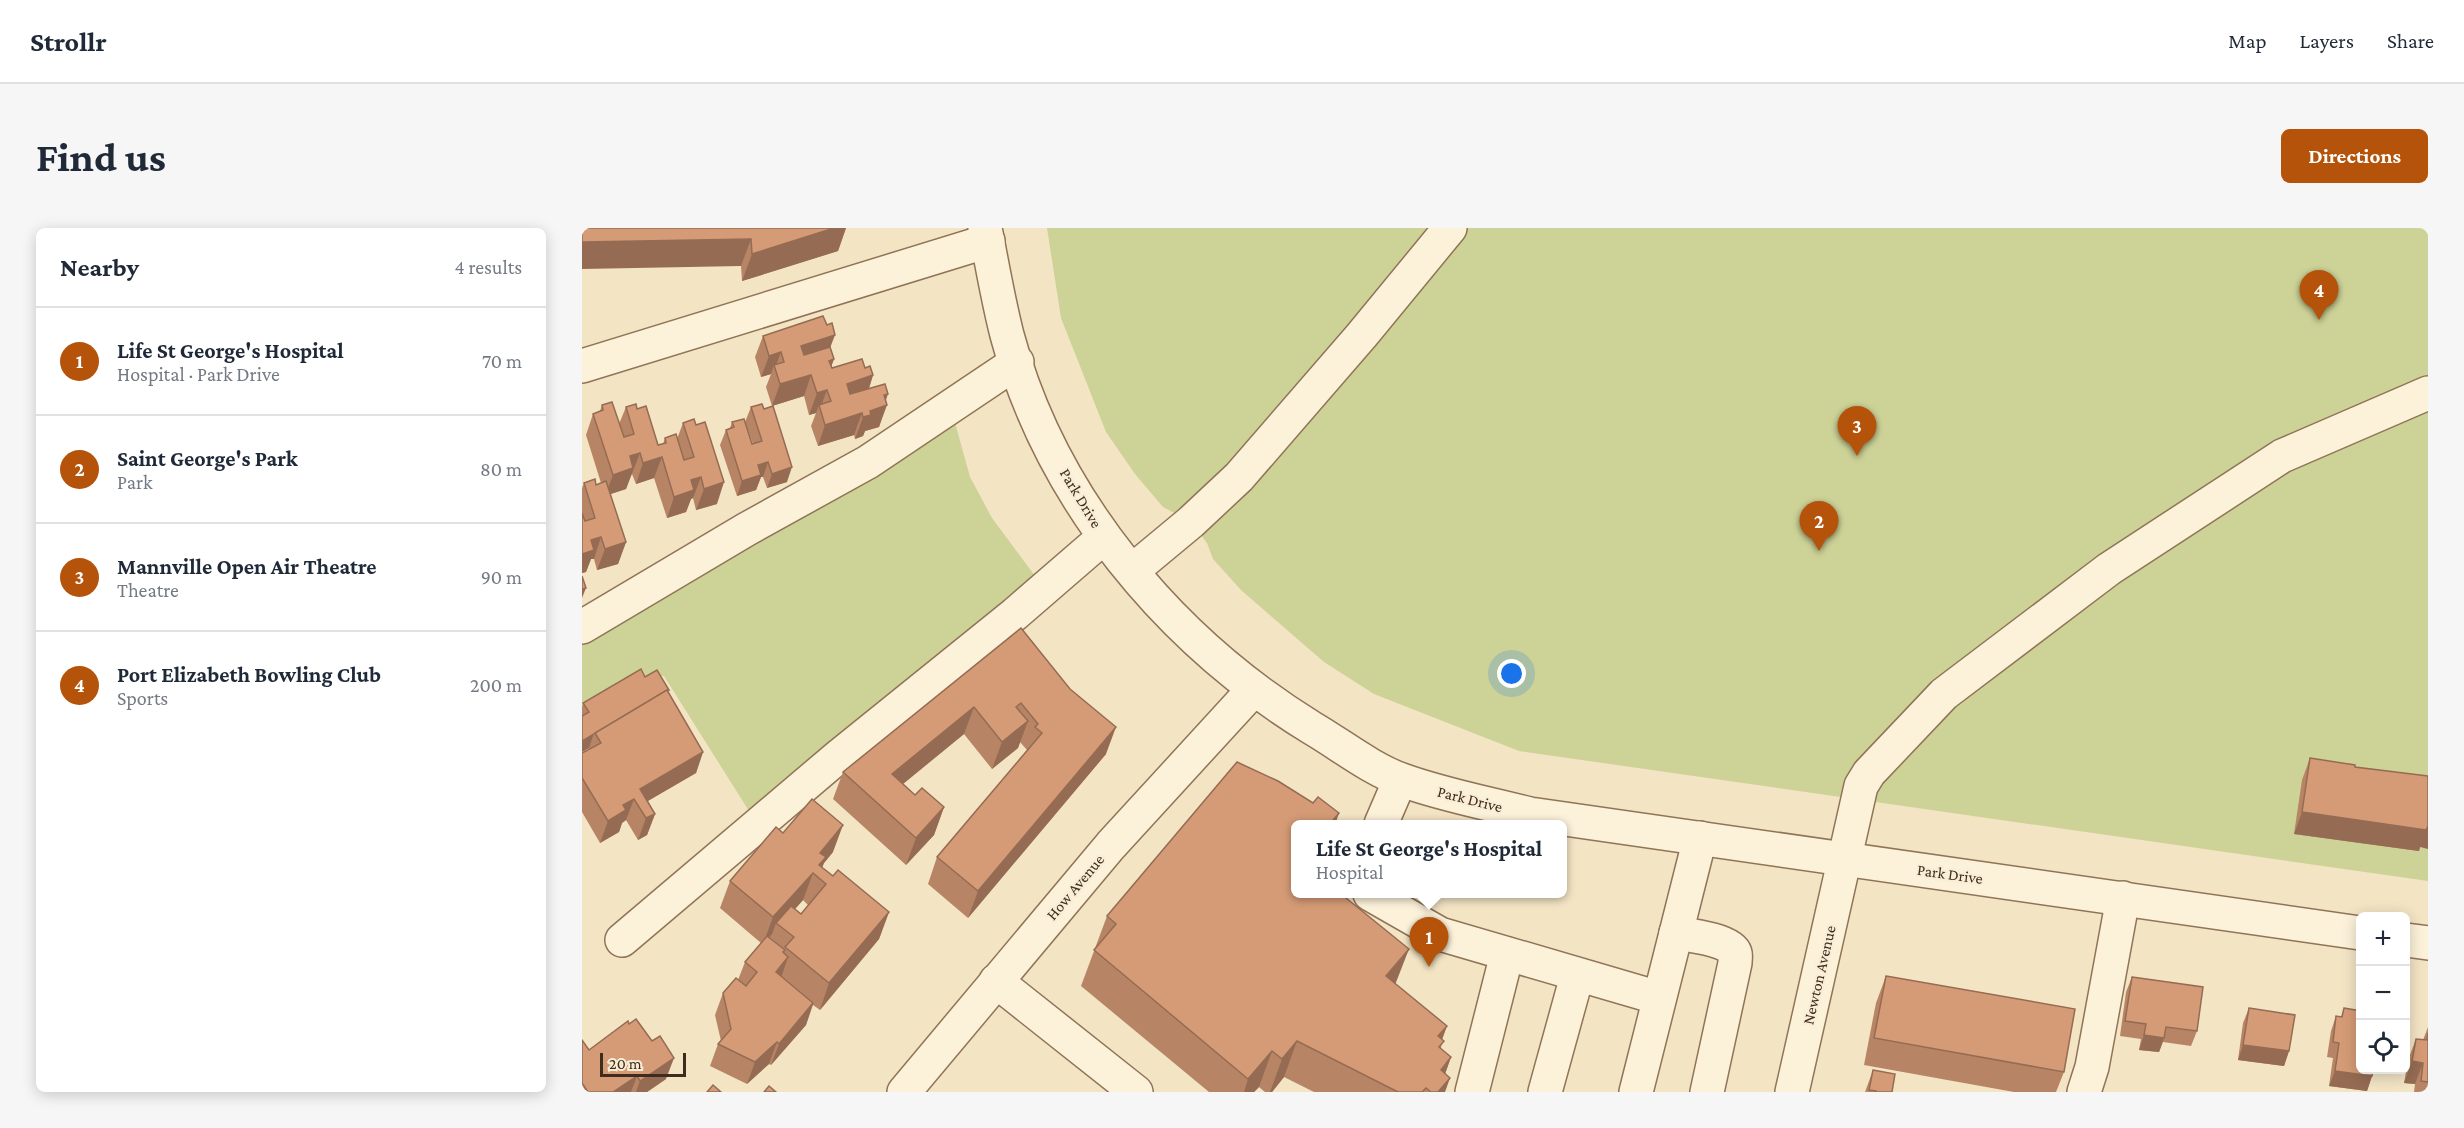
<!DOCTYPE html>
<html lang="en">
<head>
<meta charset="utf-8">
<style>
  body { margin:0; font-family:"Crimson Pro",serif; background:#f6f6f7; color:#1f2937 }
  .controls { position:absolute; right:18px; bottom:18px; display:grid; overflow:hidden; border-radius:9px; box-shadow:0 3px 15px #0003 }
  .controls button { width:54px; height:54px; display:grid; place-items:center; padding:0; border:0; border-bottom:2px solid #e0e1e3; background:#fff; color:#1f2937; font:30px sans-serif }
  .scale { position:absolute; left:18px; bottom:15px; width:86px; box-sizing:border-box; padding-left:6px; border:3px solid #3e2d1e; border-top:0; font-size:16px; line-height:21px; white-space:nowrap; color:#3e2d1e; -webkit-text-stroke:4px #f9eed5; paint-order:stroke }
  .you { position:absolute; left:930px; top:446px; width:21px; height:21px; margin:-15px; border:4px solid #fff; border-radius:50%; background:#1a73e8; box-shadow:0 0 0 9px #1a73e833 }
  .badge { display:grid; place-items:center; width:39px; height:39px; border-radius:50%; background:#b45309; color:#fff; font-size:20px; font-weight:700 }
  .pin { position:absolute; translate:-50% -50px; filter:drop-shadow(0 2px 3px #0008) }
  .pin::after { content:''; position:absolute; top:32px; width:21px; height:18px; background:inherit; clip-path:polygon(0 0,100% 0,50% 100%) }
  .popup { position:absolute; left:709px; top:592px; width:276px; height:78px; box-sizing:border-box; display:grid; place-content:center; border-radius:9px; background:#fff; filter:drop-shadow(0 2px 4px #0005); font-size:20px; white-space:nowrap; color:#747a83 }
  .popup b { font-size:22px; color:#1f2937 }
  .popup::after { content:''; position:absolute; left:50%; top:100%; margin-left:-12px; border:12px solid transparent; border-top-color:#fff }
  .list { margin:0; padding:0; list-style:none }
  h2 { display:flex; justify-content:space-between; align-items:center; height:78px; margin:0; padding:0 24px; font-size:26px }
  h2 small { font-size:20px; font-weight:400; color:#747a83 }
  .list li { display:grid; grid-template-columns:39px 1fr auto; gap:18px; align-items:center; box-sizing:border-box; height:108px; padding:0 24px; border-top:2px solid #e0e1e3 }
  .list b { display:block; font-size:22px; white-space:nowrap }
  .list p { margin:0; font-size:20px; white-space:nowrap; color:#747a83 }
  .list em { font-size:20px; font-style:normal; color:#747a83 }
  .icon { flex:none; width:33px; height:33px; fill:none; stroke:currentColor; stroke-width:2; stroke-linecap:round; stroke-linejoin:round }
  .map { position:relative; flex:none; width:1846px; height:864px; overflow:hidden; border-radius:9px }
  header { display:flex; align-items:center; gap:36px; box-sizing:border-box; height:84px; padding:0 30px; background:#fff; border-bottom:2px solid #e0e1e3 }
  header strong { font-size:28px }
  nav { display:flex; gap:33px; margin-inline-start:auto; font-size:21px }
  .intro { display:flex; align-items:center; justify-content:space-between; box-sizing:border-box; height:144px; padding:0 36px }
  h1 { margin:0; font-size:42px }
  .button { padding:15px 27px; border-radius:9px; background:#b45309; color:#fff; font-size:21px; font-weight:700 }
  main { display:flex; gap:36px; padding:0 36px }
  aside { flex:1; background:#fff; border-radius:9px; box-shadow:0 3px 15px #0003 }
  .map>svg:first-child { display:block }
  .green { fill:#cdd297 }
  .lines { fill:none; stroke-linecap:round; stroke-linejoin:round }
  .minor-casing { stroke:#907458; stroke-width:36 }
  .minor { stroke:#fcf1d9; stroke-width:33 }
  .wall { fill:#b78565; fill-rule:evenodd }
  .shaded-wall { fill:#956c53 }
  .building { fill:#d59b76; stroke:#956c53; stroke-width:1.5 }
  .labels { text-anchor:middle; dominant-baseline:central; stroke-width:4.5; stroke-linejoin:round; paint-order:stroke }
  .street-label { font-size:16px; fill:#3e2d1e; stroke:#f9eed5 }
</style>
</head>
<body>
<header>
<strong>Strollr</strong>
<nav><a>Map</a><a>Layers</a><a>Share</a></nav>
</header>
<div class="intro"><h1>Find us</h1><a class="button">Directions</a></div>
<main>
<aside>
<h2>Nearby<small>4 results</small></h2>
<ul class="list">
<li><span class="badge">1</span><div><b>Life St George's Hospital</b><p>Hospital · Park Drive</p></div><em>70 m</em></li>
<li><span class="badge">2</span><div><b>Saint George's Park</b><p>Park</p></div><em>80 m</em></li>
<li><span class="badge">3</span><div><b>Mannville Open Air Theatre</b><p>Theatre</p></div><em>90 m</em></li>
<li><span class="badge">4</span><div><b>Port Elizabeth Bowling Club</b><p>Sports</p></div><em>200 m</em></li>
</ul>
</aside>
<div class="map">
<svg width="1846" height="864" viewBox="0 0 1846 864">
  <rect width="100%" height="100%" fill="#f3e4c4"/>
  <g class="green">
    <polygon points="465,0 1846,0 1846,653 937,523 792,466 742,434 659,362 631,331 625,315 609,294 581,279 553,246 524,204 479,90"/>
    <polygon points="372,191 388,249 410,290 453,348 167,583 82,448 53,449 0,479 0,415"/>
  </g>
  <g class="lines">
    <defs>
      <g id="minor">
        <path d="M403,0C410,36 416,72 425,107C469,271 587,412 730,500C759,517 789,541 820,552C861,567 905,575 948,586L1778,705"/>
        <polyline points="0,138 406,13"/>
        <polyline points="550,343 609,294 657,249 780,107 868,0"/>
        <polyline points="0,399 165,301 286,234 435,134"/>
        <polyline points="799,596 818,552"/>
        <polyline points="788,666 858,706 1077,770"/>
        <path d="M1094,705C1106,707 1149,712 1153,725C1154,728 1153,731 1153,735L1125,864"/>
        <polyline points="40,712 257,528 433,386 522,309"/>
        <polyline points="1824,712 1846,715"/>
        <polyline points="414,753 554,864"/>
        <polyline points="322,864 529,617 672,461"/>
        <polyline points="890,864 925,726"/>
        <polyline points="963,864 995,748"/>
        <polyline points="1054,864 1118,610"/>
        <polyline points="1210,864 1279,558 1287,545 1362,466 1527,341 1700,228 1846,165"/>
        <polyline points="1502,864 1510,839 1541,670"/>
      </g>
    </defs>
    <use href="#minor" class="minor-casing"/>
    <use href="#minor" class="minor"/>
  </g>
  <g class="wall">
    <polygon points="0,0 264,0 256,23 160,53 159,38"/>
    <polygon points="181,108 248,120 252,131 249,139 250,140 283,140 291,147 287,161 304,174 297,199 283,203 281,208 273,211 272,207 236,218 229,198 234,185 227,187 222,168 190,178 184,159 189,146 179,149 173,129"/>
    <polygon points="20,177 37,196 44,179 55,181 76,217 81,216 83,210 95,211 101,195 135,276 114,282 111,270 109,271 104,284 85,290 72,250 54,256 50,246 49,247 44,261 28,266 44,314 36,336 15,342 12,331 9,331 4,344 0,345 0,260 2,255 14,257 19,255 4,207 11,186 18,183"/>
    <polygon points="169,179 205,254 185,260 181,249 179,249 174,262 155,268 138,217 144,202 148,200 150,194 171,216 163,194"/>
    <polygon points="439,400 524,526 386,690 346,656 355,629 444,524 445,522 438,514 436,520 410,541 382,506 321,556 333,567 362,579 352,607 324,637 251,571 261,544"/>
    <polygon points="63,449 87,462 86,464 121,524 114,545 66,573 73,586 65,607 56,612 44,592 40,595 37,604 18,615 0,584 0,525 6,522 7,520 0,524 0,479 1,475"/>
    <polygon points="1728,530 1773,539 1838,619 1837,623 1712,606 1720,552"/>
    <path d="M201,605L251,624L242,635L240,639L251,648L307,684L297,711L238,782L231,777L224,797L189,837L187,836L165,856L128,838L136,816L139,813L133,787L141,765L156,752L163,734L179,715L138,680L148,653ZM221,672L226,677L219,686L213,681Z"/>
    <polygon points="714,666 814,756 860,811 859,821 869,829 863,846 863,864 732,864 702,849 690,864 683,864 677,859 672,864 627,864 499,758 525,688"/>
    <polygon points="1304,748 1482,844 1474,864 1432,864 1282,837 1294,775"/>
    <polygon points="1550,749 1615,803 1609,818 1581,814 1577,824 1557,822 1559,811 1538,808 1544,764"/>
    <polygon points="1667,780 1707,823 1702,838 1656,832 1661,795"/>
    <polygon points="1762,780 1790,848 1785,863 1747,858 1751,830 1745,829 1749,803 1754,788 1759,789"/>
    <polygon points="1846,799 1846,864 1832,864 1833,856 1822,855 1826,832 1834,811 1841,812"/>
    <polygon points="0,812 7,822 84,851 65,864 0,864"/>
    <polygon points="1291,842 1310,864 1283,864"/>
  </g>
  <g class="shaded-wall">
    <polygon points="252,0 264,0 256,23 160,53 170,26"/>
    <polygon points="169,11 159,38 0,41 0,14"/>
    <polygon points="253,107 245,128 211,139 219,118"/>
    <polygon points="199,124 193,140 192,137 189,146 179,149 187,128"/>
    <polygon points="252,131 244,152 247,133"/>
    <polygon points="229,147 222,168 190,178 198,156"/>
    <polygon points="291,147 284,169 257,177 265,156"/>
    <polygon points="245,162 238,181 237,177 234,185 227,187 235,165"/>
    <polygon points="306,166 302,178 305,177 297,199 283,203 281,208 273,211 281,189 302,167"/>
    <polygon points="280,185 272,207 236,218 243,197"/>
    <polygon points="58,225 44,261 23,268 31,247 48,228"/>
    <polygon points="80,229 72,250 54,256 61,235"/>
    <polygon points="186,234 181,249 179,249 174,262 155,268 160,253 176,237"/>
    <polygon points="210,239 205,254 185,260 190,246"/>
    <polygon points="119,249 111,270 109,271 104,284 85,290 92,269 109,252"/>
    <polygon points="142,254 135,276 114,282 122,261"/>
    <polygon points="19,309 12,331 9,331 4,344 0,345 0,326 9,312"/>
    <polygon points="44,314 36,336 15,342 23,321"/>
    <polygon points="4,360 0,370 0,361"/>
    <polygon points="392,479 382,506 300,573 310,546"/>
    <polygon points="446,493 436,520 410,541 420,514"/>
    <polygon points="534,499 524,526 386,690 396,663"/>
    <polygon points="12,505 7,520 0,524 0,513"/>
    <polygon points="121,524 114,545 57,578 58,561"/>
    <polygon points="52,571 44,592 40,595 37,604 18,615 26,593 41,577"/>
    <polygon points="362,579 352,607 324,637 334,610"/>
    <polygon points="1720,584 1846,598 1846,621 1838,619 1837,623 1712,606"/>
    <polygon points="757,585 753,597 747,597"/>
    <polygon points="73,586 65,607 56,612 64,590"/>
    <polygon points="261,597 251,624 242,635 236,650 231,645 221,672 198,698 194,695 190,706 181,716 191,689 238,625"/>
    <polygon points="307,684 297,711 238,782 247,755"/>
    <polygon points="827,721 813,757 804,748"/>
    <polygon points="206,729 199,750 194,744"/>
    <polygon points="231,775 224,797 189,837 197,816"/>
    <polygon points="865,798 852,834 856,808"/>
    <polygon points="1562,807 1582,810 1577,824 1557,822"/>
    <polygon points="715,813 702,849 690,864 688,864 700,831"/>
    <polygon points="195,814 187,836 165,856 173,834"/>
    <polygon points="1661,817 1707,823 1702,838 1656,832"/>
    <polygon points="690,823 677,859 672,864 662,864 666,851"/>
    <polygon points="869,829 857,863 868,850 863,864 851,864 859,842"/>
    <polygon points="92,830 84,851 65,864 54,864 58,853"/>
    <polygon points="1830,833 1841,835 1833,856 1822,855"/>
    <polygon points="1753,843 1790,848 1785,863 1747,858"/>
    <polygon points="55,848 49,864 31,864"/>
  </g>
  <g class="building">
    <polygon points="0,0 252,0 170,26 169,11 0,14"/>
    <polygon points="241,88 245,97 250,95 253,107 219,118 222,127 248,119 252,131 247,133 250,140 280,131 283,140 288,138 291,147 265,156 268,166 303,156 306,166 302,167 305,177 288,183 289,187 281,189 280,185 243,197 237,177 249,173 245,162 235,165 229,147 198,156 192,137 202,134 199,124 187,128 181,108"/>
    <polygon points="30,174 42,209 52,206 44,179 54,176 55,181 64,178 76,217 84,215 83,210 94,206 102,232 112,229 101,195 112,191 114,197 123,194 142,254 122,261 119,249 109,252 112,262 92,269 80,229 61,235 58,225 48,228 51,240 31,247 11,186 21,182 20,177"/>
    <polygon points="180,176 182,181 191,178 210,239 190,246 186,234 176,237 179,247 160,253 144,202 152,199 150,194 162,191 170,216 180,213 169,179"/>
    <polygon points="13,251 14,257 24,253 44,314 23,321 19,309 9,312 12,322 0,326 0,285 3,293 13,290 2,255"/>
    <polygon points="0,348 4,360 0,361"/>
    <polygon points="439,400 488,461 534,499 396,663 355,629 460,505 453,499 456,496 439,475 434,479 446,493 420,514 392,479 310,546 333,567 340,560 362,579 334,610 261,544"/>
    <polygon points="59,441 63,449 75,442 87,462 85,462 0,513 0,488 7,484 1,475"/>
    <polygon points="85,462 121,524 58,561 73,586 64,590 52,571 41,577 44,582 26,593 0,550 0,525 19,515 13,505"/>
    <polygon points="1728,530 1773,537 1773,539 1846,548 1846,598 1844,602 1720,584"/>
    <polygon points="655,534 696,553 731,575 736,569 757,585 747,597 714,597 714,666 759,666 827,721 804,748 865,798 856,808 862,813 857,819 869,829 859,842 868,850 856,864 849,864 844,860 840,864 816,864 715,813 700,831 690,823 666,851 512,722 534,696 525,688"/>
    <polygon points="230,571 261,597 238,625 244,629 237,637 251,648 256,642 307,684 247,755 203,719 212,709 194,695 209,678 219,686 244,656 231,645 191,689 148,653 194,599 201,605"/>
    <polygon points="185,708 203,722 201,724 206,729 194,744 231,775 197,816 195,814 173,834 136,816 149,801 141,765 154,750 164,758 175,744 163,734"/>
    <polygon points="1304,748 1493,781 1482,844 1292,810"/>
    <polygon points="1550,749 1621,759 1615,803 1584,799 1582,810 1562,807 1564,796 1543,793"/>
    <polygon points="1667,780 1713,787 1707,823 1661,817"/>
    <polygon points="1762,780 1779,783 1779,842 1791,842 1790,848 1753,843 1757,815 1751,814 1754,788 1760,789"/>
    <polygon points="54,791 70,813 78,808 92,830 58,853 55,848 31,864 6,864 0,855 0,812 7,822 46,793 47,796"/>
    <polygon points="1846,805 1846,854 1839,853 1841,835 1830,833 1834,811 1845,812"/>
    <polygon points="1291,842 1313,846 1310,864 1294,864 1294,863 1287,862"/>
    <polygon points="131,857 139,864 125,864"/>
    <polygon points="187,858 194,864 182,864"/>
  </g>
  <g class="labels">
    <g class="street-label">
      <text transform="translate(499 270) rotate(59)">Park Drive</text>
      <text transform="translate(888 571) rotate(14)">Park Drive</text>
      <text transform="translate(1368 646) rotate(8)">Park Drive</text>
      <text transform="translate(493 659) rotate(-50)">How Avenue</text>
      <text transform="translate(1237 747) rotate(-77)">Newton Avenue</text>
    </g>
  </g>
</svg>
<div class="controls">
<button>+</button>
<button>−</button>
<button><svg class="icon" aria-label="locate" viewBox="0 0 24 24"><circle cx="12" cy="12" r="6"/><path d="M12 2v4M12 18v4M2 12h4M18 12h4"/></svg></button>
</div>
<div class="scale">20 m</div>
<div class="you"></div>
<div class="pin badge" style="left:847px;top:739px">1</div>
<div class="popup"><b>Life St George's Hospital</b>Hospital</div>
<div class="pin badge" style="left:1237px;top:323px">2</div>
<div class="pin badge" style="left:1275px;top:228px">3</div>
<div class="pin badge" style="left:1737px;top:92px">4</div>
</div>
</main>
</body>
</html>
